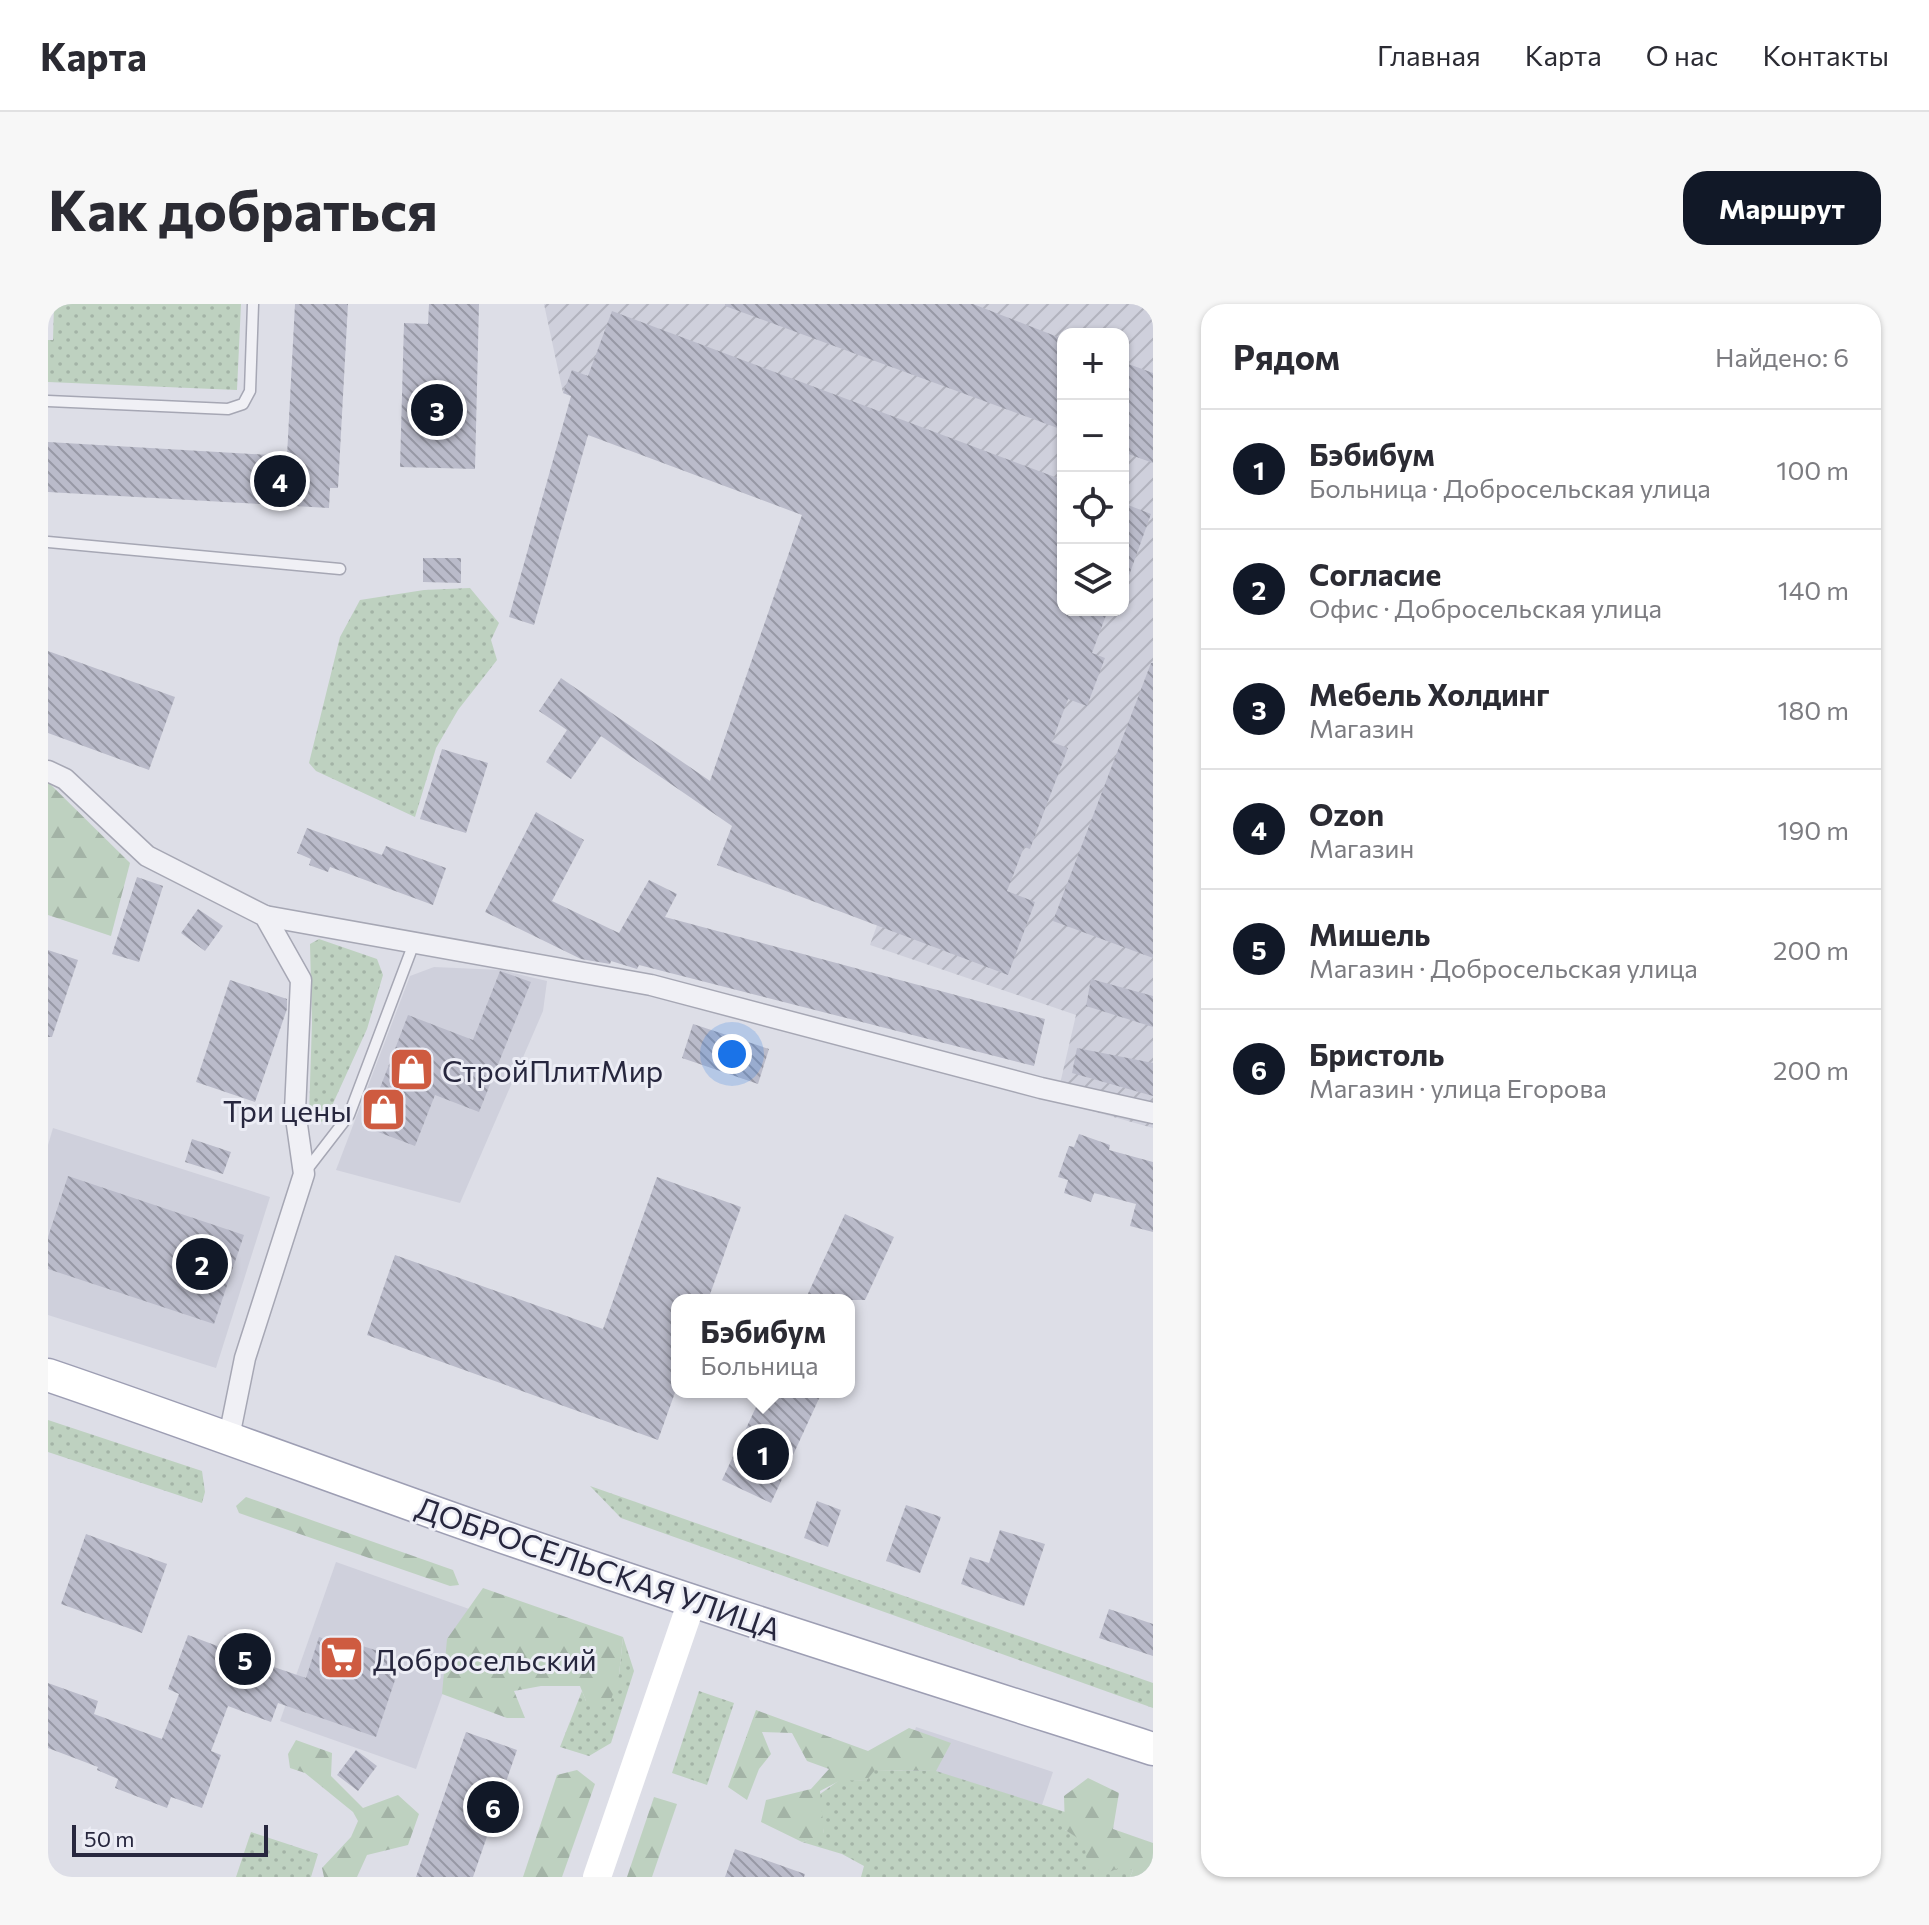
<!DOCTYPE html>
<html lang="ru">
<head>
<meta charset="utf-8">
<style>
  body { margin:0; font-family:Commissioner,sans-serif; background:#f7f7f7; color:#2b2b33 }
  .controls { position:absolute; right:24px; top:24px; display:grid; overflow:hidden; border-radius:16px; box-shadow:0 2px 6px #0004 }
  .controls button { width:72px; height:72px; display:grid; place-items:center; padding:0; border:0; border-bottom:2px solid #e1e1e2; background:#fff; color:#2b2b33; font:40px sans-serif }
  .scale { position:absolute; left:24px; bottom:20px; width:196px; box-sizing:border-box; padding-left:8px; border:4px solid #27273e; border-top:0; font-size:22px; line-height:28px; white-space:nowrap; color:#27273e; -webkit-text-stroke:6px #ecedf5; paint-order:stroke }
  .you { position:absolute; left:684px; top:750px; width:28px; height:28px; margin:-20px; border:6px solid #fff; border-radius:50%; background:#1a73e8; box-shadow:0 0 0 12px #1a73e833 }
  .badge { display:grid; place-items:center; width:52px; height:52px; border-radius:50%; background:#111827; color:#fff; font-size:26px; font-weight:700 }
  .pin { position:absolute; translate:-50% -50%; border:4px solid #fff; box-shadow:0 2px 8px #0006 }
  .popup { position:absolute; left:623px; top:990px; width:184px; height:104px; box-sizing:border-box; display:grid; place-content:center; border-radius:16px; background:#fff; filter:drop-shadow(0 2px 6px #0005); font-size:26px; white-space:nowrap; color:#7c7c81 }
  .popup b { font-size:30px; color:#2b2b33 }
  .popup::after { content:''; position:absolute; left:50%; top:100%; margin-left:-16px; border:16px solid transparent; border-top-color:#fff }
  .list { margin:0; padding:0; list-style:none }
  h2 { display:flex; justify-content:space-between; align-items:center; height:104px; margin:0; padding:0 32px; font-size:34px }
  h2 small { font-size:26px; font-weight:400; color:#7c7c81 }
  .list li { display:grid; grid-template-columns:52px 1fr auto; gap:24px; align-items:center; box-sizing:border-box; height:120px; padding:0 32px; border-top:2px solid #e1e1e2 }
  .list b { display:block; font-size:30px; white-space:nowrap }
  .list p { margin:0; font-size:26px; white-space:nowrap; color:#7c7c81 }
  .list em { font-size:26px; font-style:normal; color:#7c7c81 }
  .icon { flex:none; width:44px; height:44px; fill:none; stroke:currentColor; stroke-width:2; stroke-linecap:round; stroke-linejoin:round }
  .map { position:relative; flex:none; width:1105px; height:1573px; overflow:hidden; border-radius:24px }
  header { display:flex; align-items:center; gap:48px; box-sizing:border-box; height:112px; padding:0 40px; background:#fff; border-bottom:2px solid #e1e1e2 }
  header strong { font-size:38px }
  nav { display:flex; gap:44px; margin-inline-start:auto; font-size:28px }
  .intro { display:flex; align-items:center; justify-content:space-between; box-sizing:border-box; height:192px; padding:0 48px }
  h1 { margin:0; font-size:56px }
  .button { padding:20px 36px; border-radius:24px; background:#111827; color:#fff; font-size:28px; font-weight:700 }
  main { display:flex; gap:48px; padding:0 48px }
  aside { flex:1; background:#fff; border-radius:24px; box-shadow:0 2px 6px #0004 }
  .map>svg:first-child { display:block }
  .built { fill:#cfd0dc }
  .industrial { fill:url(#industrial-furrows); fill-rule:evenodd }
  .green { fill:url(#green-dots) }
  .forest { fill:url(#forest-firs) }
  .building { fill:url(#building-back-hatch) }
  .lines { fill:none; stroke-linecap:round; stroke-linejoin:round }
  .service-casing { stroke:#a6a7b4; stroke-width:13 }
  .minor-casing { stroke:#a6a7b4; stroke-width:23 }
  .primary-casing { stroke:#9d9eb3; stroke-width:35 }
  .service { stroke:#f0f0f5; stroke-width:10 }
  .minor { stroke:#f0f0f5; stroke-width:20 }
  .secondary { stroke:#fff; stroke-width:28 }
  .primary { stroke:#fff; stroke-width:32 }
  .labels { text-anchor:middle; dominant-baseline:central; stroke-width:6; stroke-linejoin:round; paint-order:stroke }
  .poi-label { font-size:30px; fill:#27273e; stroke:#ecedf5; text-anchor:start }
  .street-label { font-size:30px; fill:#27273e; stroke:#ecedf5 }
</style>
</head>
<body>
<header>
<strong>Карта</strong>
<nav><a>Главная</a><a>Карта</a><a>О нас</a><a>Контакты</a></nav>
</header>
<div class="intro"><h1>Как добраться</h1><a class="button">Маршрут</a></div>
<main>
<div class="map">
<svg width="1105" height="1573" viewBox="0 0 1105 1573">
  <defs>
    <pattern id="industrial-furrows" width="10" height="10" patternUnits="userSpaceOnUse" patternTransform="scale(2)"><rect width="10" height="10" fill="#cfd0dc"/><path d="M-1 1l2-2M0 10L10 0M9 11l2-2" fill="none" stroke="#b2b3be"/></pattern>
    <pattern id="green-dots" width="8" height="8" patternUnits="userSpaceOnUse" patternTransform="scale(2)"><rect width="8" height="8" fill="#bed1c0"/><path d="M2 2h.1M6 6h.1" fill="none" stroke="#a3b3a6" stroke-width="1.8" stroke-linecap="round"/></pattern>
    <pattern id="forest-firs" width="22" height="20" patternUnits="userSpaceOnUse" patternTransform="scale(2)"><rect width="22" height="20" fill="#bed1c0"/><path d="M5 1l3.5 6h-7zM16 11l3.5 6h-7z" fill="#a3b3a6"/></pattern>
    <pattern id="building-back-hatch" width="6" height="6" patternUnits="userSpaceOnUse" patternTransform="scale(2)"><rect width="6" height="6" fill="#babbca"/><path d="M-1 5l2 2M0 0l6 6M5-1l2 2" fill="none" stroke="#9798a5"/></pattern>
  </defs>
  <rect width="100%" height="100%" fill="#dddee7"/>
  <g class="built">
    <polygon points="386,663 453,666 499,677 495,707 412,899 288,866 362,672"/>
    <polygon points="5,824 222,893 168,1064 0,1011 0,841"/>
    <polygon points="288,1258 424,1306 368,1465 232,1417"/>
    <polygon points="868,1423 1005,1468 970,1573 822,1573"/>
  </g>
  <path class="industrial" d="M496,0H1105V824L1008,797L1028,711L822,641L864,521L791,198L515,89ZM1015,30H1075V306H1015Z"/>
  <g class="green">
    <polygon points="6,0 193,0 189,86 0,78 0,36 5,36"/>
    <polygon points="422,284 451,319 443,336 449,356 410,406 388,444 367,513 268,467 261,459 292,333 312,296 376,286"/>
    <polygon points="271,635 329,655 335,671 319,725 277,817 268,819 261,811 264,718 262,640"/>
    <polygon points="0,1116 154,1167 157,1188 154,1199 0,1148"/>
    <polygon points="542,1182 1105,1379 1105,1404 573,1214"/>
    <polygon points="575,1333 586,1367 563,1439 541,1452 512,1443 534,1387 538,1397 571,1371"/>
    <polygon points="651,1387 686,1399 659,1481 624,1469"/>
    <polygon points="826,1466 888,1467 1017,1508 1017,1526 1085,1566 1082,1573 813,1573 816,1562 794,1550 754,1538 776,1529 768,1493 793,1475 818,1477"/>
    <polygon points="203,1528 270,1550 263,1573 188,1573"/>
  </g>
  <g class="forest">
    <polygon points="0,478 82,559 63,632 0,611"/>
    <polygon points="198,1193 405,1266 411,1281 402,1282 191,1209 188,1202"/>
    <polygon points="435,1284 575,1333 571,1371 561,1402 538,1397 532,1382 493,1382 466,1387 477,1414 459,1414 394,1390 399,1335"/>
    <polygon points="708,1406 820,1447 861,1424 903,1439 888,1467 827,1466 818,1477 793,1476 772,1487 776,1530 754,1538 713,1518 718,1496 763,1485 781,1465 759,1457 744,1429 714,1428 723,1450 711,1465 699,1496 680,1483"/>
    <polygon points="248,1436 284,1449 283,1472 315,1504 350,1491 371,1510 360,1541 319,1551 309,1573 276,1573 274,1564 303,1533 310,1517 305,1508 257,1469 242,1464 240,1450"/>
    <polygon points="529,1466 547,1480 514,1573 475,1573 509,1471"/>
    <polygon points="1040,1474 1071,1489 1065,1525 1105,1539 1105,1573 1082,1573 1085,1566 1075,1562 1057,1570 1039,1558 1036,1538 1017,1526 1016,1492"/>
    <polygon points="606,1493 629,1500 604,1573 579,1573"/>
  </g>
  <g class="building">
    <polygon points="247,0 300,0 290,184 282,184 281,204 0,188 0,138 239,152"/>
    <polygon points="381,0 431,0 427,165 352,163 356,19 380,20"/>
    <polygon points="677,0 925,0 1015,35 1015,126 677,2"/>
    <polygon points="564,7 1015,176 1015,306 1060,306 1044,349 1057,354 1039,402 1020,395 1004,438 1020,444 982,545 976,543 959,587 987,598 960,671 669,561 684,522 553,432 523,475 498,458 519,426 491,407 513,374 662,477 754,211 540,131 486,321 461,313 523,92 515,89 524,66 540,72"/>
    <polygon points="1075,58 1105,69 1105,159 1075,148"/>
    <polygon points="1075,199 1103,210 1078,280 1075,280"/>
    <polygon points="375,254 413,254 413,279 375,278"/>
    <polygon points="0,347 127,393 101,466 0,429"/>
    <polygon points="1103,359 1105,359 1105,654 1005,617"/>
    <polygon points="394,445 440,459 418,529 372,515"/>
    <polygon points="488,508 536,536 504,597 571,629 601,576 629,590 617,613 997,715 986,762 591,661 589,665 563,657 562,660 533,655 437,608"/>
    <polygon points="259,524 334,551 338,542 398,564 385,601 282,563 280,568 261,561 263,555 249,549"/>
    <polygon points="89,573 115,582 91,658 64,650"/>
    <polygon points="150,605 175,622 157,647 133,629"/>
    <polygon points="0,646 30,656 4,733 0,733"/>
    <polygon points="452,667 483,678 431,808 387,791 367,842 317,823 360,711 425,736"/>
    <polygon points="1043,675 1105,692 1105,723 1038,702"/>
    <polygon points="182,676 239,695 239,705 207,798 148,778"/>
    <polygon points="645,720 721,745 710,780 634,754"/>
    <polygon points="1029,744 1105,759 1105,792 1024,769"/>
    <polygon points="1031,830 1062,841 1061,846 1105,858 1105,928 1082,922 1088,900 1046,889 1043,898 1016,889 1020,876 1010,873 1021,842 1026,843"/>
    <polygon points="144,835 183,848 175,870 137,858"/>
    <polygon points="20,872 196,931 166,1020 0,965 0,933"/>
    <polygon points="609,873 693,903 660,996 629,996 629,1083 610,1136 319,1031 347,951 555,1025"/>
    <polygon points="797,910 846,933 817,996 757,996"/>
    <polygon points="715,1088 774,1088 723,1199 674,1176"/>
    <polygon points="769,1197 793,1206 780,1243 756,1234"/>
    <polygon points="858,1201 893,1213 872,1269 838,1257"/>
    <polygon points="952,1226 997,1240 976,1302 913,1280 922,1253 941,1259"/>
    <polygon points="38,1230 119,1260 94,1329 13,1300"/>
    <polygon points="1061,1305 1105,1320 1105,1352 1051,1334"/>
    <polygon points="140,1331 172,1343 177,1331 224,1349 220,1361 258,1374 271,1333 289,1339 290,1334 330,1347 340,1351 338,1356 352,1361 328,1433 230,1399 223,1418 180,1402 163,1447 173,1451 154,1504 123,1493 119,1504 67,1484 70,1475 49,1466 50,1463 0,1444 0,1379 50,1397 46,1410 114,1435 131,1390 120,1385"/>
    <polygon points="418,1428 469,1446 425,1573 368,1573"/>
    <polygon points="308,1446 329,1462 310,1487 289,1471"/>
    <polygon points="687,1545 757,1570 756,1573 677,1573"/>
  </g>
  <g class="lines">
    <defs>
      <g id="service">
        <polyline points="0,97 180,105 195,100 202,87 205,0"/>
        <polyline points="0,238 292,265"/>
        <polyline points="257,868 301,811 366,639"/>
      </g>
      <g id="minor">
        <polyline points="0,467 17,475 99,552 217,612 253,676 247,807 256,870 197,1054 181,1133"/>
        <polyline points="217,612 603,681 993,784 1105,809"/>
      </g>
      <path id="primary" d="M0,1071C156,1124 311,1183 467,1237C678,1310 892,1377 1105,1445"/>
    </defs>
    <use href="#service" class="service-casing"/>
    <use href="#minor" class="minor-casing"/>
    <use href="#primary" class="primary-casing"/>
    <use href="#service" class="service"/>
    <use href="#minor" class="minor"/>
    <polyline class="secondary" points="549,1573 644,1297"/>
    <use href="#primary" class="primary"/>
  </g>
  <defs>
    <symbol id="shop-square" viewBox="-11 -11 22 22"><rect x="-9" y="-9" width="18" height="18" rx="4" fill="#ce5b40" stroke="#ecedf5"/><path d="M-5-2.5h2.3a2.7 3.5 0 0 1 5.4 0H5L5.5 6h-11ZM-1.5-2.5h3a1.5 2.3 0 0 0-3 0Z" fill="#fff"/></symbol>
    <symbol id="supermarket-square" viewBox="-11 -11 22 22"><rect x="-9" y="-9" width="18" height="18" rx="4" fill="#ce5b40" stroke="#ecedf5"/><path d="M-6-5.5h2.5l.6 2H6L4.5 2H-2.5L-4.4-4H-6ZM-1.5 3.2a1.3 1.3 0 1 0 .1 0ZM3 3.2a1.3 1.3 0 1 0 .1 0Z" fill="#fff"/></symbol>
  </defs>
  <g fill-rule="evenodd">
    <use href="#shop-square" x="338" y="740" width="51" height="51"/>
    <use href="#shop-square" x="310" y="780" width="51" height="51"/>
    <use href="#supermarket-square" x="268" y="1328" width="51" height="51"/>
  </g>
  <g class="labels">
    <g class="poi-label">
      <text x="394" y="765">СтройПлитМир</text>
      <text x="304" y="805" text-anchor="end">Три цены</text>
      <text x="325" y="1354">Добросельский</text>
    </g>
    <g class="street-label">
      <text transform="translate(551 1263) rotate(19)">ДОБРОСЕЛЬСКАЯ УЛИЦА</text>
    </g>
  </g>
</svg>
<div class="controls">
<button>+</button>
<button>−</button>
<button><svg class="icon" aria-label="locate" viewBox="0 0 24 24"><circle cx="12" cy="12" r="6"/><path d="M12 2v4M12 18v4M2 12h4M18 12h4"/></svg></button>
<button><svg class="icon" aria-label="layers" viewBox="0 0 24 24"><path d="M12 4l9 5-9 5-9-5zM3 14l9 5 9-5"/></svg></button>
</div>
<div class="scale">50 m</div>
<div class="you"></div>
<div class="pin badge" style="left:715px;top:1150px">1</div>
<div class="popup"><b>Бэбибум</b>Больница</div>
<div class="pin badge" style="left:154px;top:960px">2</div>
<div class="pin badge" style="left:389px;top:106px">3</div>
<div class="pin badge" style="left:232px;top:177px">4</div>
<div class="pin badge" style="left:197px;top:1355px">5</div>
<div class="pin badge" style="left:445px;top:1503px">6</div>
</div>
<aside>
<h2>Рядом<small>Найдено: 6</small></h2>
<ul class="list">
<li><span class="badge">1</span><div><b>Бэбибум</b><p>Больница · Добросельская улица</p></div><em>100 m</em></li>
<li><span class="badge">2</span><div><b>Согласие</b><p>Офис · Добросельская улица</p></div><em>140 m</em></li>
<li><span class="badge">3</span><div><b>Мебель Холдинг</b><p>Магазин</p></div><em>180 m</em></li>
<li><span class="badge">4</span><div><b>Ozon</b><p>Магазин</p></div><em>190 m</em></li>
<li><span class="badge">5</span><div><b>Мишель</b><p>Магазин · Добросельская улица</p></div><em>200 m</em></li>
<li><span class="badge">6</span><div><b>Бристоль</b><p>Магазин · улица Егорова</p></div><em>200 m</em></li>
</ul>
</aside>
</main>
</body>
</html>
